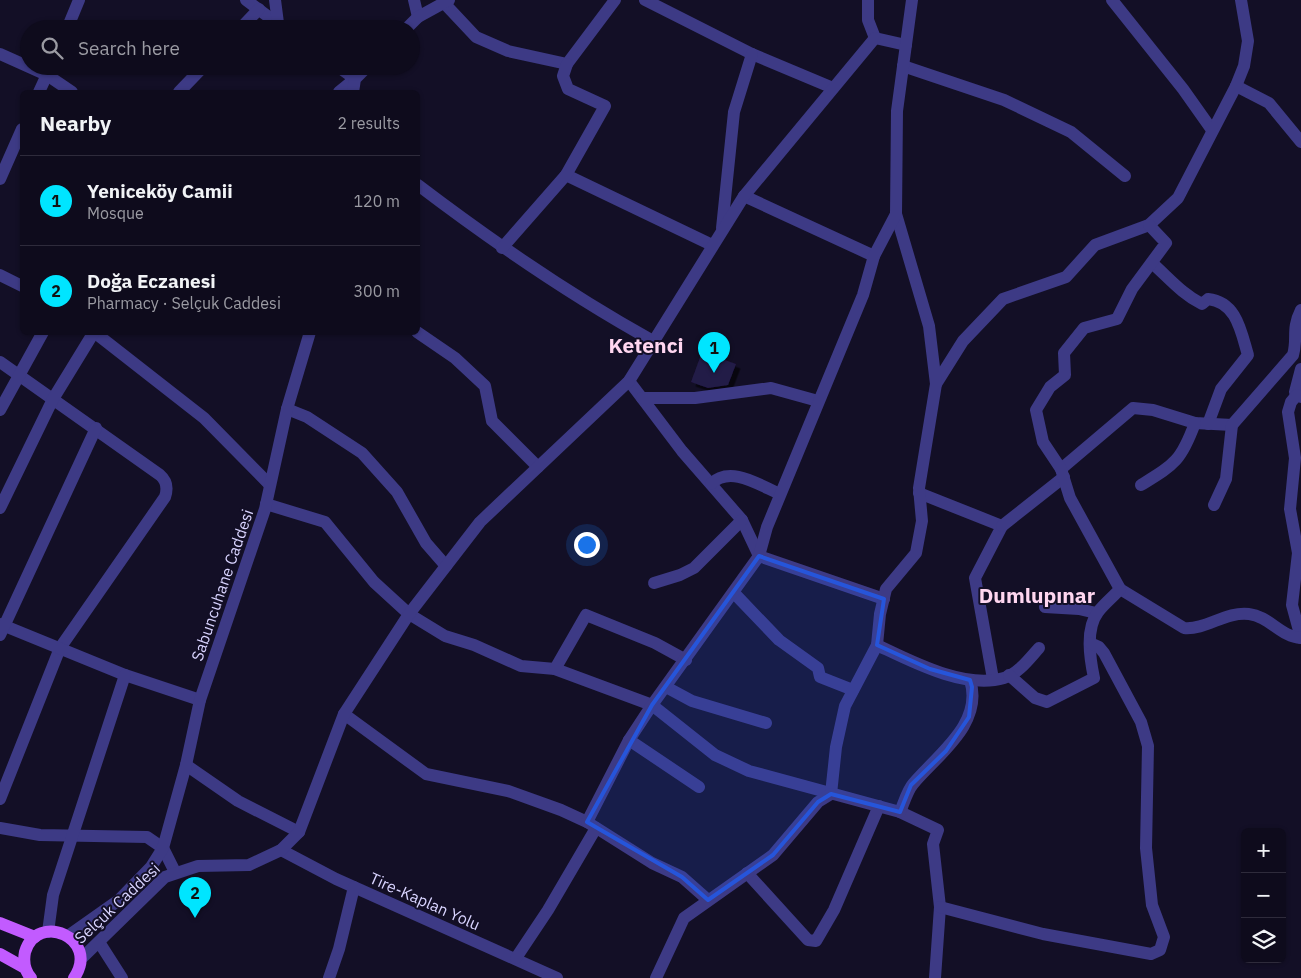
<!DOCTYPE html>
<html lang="en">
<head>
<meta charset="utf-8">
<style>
  body { margin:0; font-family:"IBM Plex Sans",sans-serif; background:#1c1929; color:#f1f3f6 }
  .controls { position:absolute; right:15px; bottom:15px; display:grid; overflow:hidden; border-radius:8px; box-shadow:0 1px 4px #0004 }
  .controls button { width:45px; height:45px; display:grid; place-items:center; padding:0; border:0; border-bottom:1px solid #2e2b3b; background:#0e0b1c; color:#f1f3f6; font:25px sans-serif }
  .you { position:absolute; left:586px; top:544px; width:18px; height:18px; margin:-12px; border:4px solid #fff; border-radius:50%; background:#1a73e8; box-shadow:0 0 0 8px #1a73e833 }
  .badge { display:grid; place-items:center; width:32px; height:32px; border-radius:50%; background:#00e5ff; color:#111; font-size:16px; font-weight:700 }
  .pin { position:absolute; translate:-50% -41px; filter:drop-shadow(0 1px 2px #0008) }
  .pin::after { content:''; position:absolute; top:26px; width:18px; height:15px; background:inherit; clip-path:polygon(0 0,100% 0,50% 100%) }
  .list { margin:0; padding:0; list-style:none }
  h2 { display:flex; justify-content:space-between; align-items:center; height:65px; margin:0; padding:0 20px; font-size:21px }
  h2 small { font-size:16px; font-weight:400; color:#9b9ba3 }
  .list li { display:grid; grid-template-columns:32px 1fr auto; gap:15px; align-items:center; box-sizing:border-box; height:90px; padding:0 20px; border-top:1px solid #2e2b3b }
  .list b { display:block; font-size:19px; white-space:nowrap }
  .list p { margin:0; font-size:16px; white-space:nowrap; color:#9b9ba3 }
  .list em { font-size:16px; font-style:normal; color:#9b9ba3 }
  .icon { flex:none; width:28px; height:28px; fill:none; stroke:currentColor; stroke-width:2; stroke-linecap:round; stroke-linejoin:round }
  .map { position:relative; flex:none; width:1301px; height:978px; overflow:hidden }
  .search { position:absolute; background:#0e0b1c; box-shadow:0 1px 4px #0004; left:20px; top:20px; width:400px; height:55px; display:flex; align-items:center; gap:12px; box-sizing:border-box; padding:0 18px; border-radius:28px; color:#9b9ba3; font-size:19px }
  .panel { position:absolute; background:#0e0b1c; box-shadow:0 1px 4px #0004; left:20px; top:90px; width:400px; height:245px; border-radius:8px }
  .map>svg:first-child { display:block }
  .building { fill:#241b47; filter:url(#shadow) }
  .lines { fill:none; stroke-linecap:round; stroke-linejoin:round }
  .minor { stroke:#3d3a85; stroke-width:12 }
  .major { stroke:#c25bff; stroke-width:12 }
  .marked { fill:#2655da; fill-opacity:0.2; stroke:#2655da; stroke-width:4; stroke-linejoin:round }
  .labels { text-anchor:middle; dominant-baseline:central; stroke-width:4; stroke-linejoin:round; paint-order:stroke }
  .street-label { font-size:16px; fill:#d9d4ff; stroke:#130f26 }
  .district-label { font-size:21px; font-weight:bold; fill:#ffd6f0; stroke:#130f26 }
</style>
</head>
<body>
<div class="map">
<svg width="1301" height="978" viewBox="0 0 1301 978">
  <defs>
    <filter id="shadow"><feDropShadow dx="4.5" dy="4.5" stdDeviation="0" flood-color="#0009"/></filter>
  </defs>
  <rect width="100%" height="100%" fill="#130f26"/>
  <polygon class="building" points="702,352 736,364 728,385 708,388 691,382"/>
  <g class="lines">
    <g class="minor">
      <polyline points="246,0 285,29"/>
      <polyline points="275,0 278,23"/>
      <polyline points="414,0 418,17"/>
      <polyline points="645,0 752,54 833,88"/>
      <polyline points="868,0 868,20 875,38"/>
      <polyline points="1112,0 1183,89 1212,130"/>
      <polyline points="444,3 476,37 508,51 567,64 615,0"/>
      <polyline points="67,29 79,0"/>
      <polyline points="240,29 259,9"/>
      <polyline points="406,29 418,17 449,0"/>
      <polyline points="875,38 906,45"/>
      <polyline points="0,54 47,75 72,92"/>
      <polyline points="337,66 355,79 339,92"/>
      <polyline points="903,66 1004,100 1071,132 1125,176"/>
      <polyline points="1236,86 1269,103 1301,142"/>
      <polyline points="39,92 51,66"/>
      <polyline points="179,92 204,66"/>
      <polyline points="353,92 355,79 368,66"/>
      <polyline points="566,175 712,245"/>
      <polyline points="0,179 22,129"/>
      <path d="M418,185C493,242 570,295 653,341"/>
      <polyline points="744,196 874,256"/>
      <polyline points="722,228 734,112 752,54"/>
      <polyline points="502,248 566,175 605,106 568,89 563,76 567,64"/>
      <path d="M1152,263C1169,278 1182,294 1202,304L1208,299C1237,302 1241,332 1248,355L1221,389L1208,424"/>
      <polyline points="0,275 22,286"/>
      <polyline points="94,332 204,418 269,484"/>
      <polyline points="417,332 455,358 485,386 492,421 538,467"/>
      <path d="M0,362L160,475C167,481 168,488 165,497L60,648L0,799"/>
      <polyline points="1301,369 1295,392 1301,397"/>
      <polyline points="629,381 682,451 742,520 759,556 884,599"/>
      <polyline points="936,384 963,341 1003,299 1066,277 1095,245 1149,225 1178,198 1236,86 1244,66 1248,41 1241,0"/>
      <polyline points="1297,395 1291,402 1288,412 1295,458 1290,509 1298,553 1292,605 1301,638"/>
      <polyline points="642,398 695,398 771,388 818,401"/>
      <polyline points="287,409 307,417 362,453 397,492 426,543 446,566"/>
      <polyline points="0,410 43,332"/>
      <polyline points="1061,469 1133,408 1153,410 1195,423 1232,425"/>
      <path d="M711,484C730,465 759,485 780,494"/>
      <path d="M1141,485C1175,464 1181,461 1195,423"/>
      <polyline points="919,493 1002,526 975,578 993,679"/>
      <polyline points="266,504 325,522 374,582 409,614 445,636 474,645 521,666 555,669 652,705 715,755 749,771 900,812 938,830 933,844 940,907 935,978"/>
      <path d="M1214,505L1226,479L1232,425L1293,355C1298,338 1291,330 1301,310"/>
      <polyline points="0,508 53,399 94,332"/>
      <polyline points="1002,526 1064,477"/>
      <polyline points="654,583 680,575 694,568 742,520"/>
      <path d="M1120,589L1184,628C1206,630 1226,611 1249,614C1269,616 1281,637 1301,638"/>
      <polyline points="734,593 779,640 818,668 820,677 853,690"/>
      <polyline points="1045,607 1079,609 1096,613"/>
      <polyline points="0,624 125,675 200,700"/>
      <polyline points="0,635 96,428"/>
      <path d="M877,645C911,661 965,690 1004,678C1018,674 1029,659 1039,648"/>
      <polyline points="555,669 586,615 655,643 686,660"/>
      <path d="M1009,675L1035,698L1047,702L1094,678C1090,659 1085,629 1098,612C1104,604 1113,597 1120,589L1070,498L1061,469L1043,442L1036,410L1050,387L1065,375L1064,353L1084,328L1117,319L1132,289L1166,243L1149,225"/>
      <polyline points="666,687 692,701 766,723"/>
      <polyline points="344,714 426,774 508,791 561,810 587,822 652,863 682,877 708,900"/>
      <polyline points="629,740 699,787"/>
      <polyline points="186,765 238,801 299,832"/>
      <polyline points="831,794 836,747 845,706 877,645 880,614 886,589 916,553 922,521 919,488 936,384 929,326 896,214"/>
      <path d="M900,812C904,803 907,791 913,784C937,755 984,724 970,680"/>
      <polyline points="587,822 629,740 652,705 759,556 767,527 863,295 874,256 896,214 897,111 912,0"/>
      <polyline points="0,828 40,835 147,837 163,848 175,872"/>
      <polyline points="281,850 336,879 557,978"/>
      <polyline points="747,873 808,940 816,941 834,910 879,806"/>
      <polyline points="940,907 1043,934 1151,954 1160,950 1164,937 1152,905 1146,848 1148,746 1141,722 1104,653 1099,647 1090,643"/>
      <polyline points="48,932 53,895 125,675"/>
      <polyline points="68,936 119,900 151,867 163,848 186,765 200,700 265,509 287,409 310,332"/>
      <polyline points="99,942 122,978"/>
      <polyline points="516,958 548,910 596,828"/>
      <polyline points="81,959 165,877 198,866 249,865 281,850 299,832 344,714 409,614 480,522 629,381 744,196 875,38"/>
      <polyline points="329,978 339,949 354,887"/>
      <polyline points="656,978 684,918 773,855 818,802 831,794"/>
    </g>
    <g class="major">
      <polyline points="0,923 35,937"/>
      <polyline points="0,954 25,968"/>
      <path d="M31,978C25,971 23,962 25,952C37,911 101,938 74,978"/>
    </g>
  </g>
  <path class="marked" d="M759,556L884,599L877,645L930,669L970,680L972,687L969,717L946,751L911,785L900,812L831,794L818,802L773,855L708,900L682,877L587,822L652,705Z"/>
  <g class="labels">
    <g class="street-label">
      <text transform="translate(222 585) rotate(-71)">Sabuncuhane Caddesi</text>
      <text transform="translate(425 901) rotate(24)">Tire-Kaplan Yolu</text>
      <text transform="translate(117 903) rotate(-43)">Selçuk Caddesi</text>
    </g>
    <g class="district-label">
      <text x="646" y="345">Ketenci</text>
      <text x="1037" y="595">Dumlupınar</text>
    </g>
  </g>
</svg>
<div class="controls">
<button>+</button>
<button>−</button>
<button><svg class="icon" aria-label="layers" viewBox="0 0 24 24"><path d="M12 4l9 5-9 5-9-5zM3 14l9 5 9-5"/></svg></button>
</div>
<div class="you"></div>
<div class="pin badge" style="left:714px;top:373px">1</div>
<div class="pin badge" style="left:195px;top:918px">2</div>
<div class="search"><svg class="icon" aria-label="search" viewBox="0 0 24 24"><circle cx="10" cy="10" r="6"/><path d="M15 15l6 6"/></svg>Search here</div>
<section class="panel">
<h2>Nearby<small>2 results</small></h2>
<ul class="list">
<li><span class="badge">1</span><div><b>Yeniceköy Camii</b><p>Mosque</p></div><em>120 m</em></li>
<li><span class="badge">2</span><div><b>Doğa Eczanesi</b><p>Pharmacy · Selçuk Caddesi</p></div><em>300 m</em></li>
</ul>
</section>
</div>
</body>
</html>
